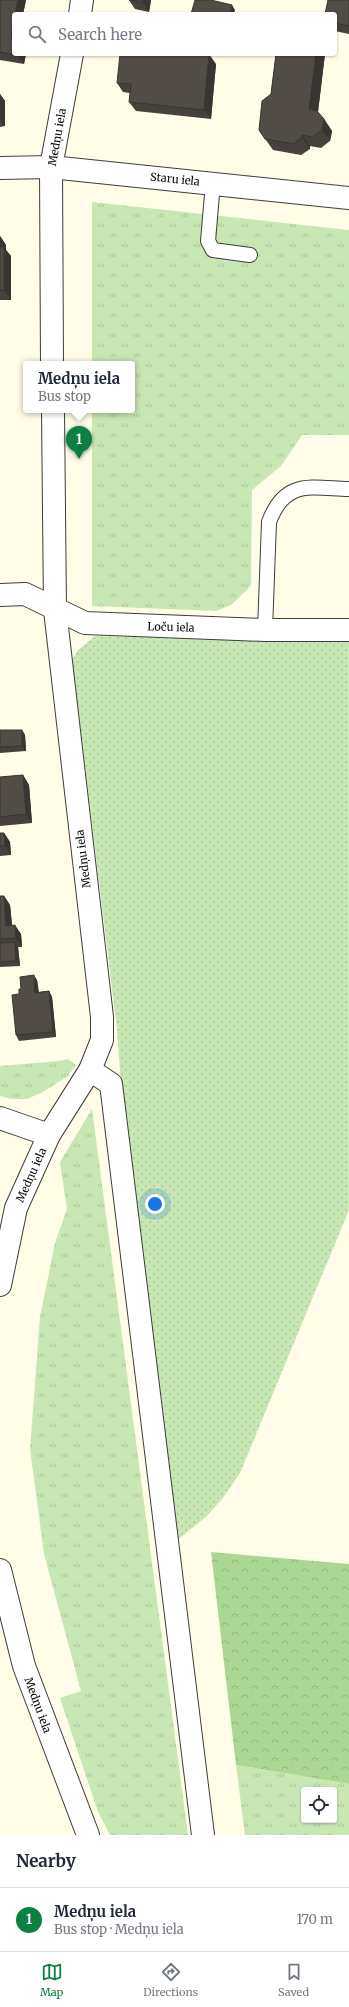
<!DOCTYPE html>
<html lang="en">
<head>
<meta charset="utf-8">
<style>
  body { margin:0; font-family:Merriweather,serif; background:#f2f2f3; color:#1f2937 }
  .controls { position:absolute; right:12px; bottom:12px; display:grid; overflow:hidden; border-radius:4px; box-shadow:0 1px 3px #0004 }
  .controls button { width:36px; height:36px; display:grid; place-items:center; padding:0; border:0; border-bottom:1px solid #e0e1e3; background:#fff; color:#1f2937; font:20px sans-serif }
  .you { position:absolute; left:155px; top:1204px; width:14px; height:14px; margin:-10px; border:3px solid #fff; border-radius:50%; background:#1a73e8; box-shadow:0 0 0 6px #1a73e833 }
  .badge { display:grid; place-items:center; width:26px; height:26px; border-radius:50%; background:#0b8043; color:#fff; font-size:13px; font-weight:700 }
  .pin { position:absolute; translate:-50% -33px; filter:drop-shadow(0 1px 2px #0008) }
  .pin::after { content:''; position:absolute; top:21px; width:14px; height:12px; background:inherit; clip-path:polygon(0 0,100% 0,50% 100%) }
  .popup { position:absolute; left:23px; top:361px; width:112px; height:52px; box-sizing:border-box; display:grid; place-content:center; border-radius:4px; background:#fff; filter:drop-shadow(0 1px 3px #0005); font-size:13px; white-space:nowrap; color:#747a83 }
  .popup b { font-size:15px; color:#1f2937 }
  .popup::after { content:''; position:absolute; left:50%; top:100%; margin-left:-8px; border:8px solid transparent; border-top-color:#fff }
  .list { margin:0; padding:0; list-style:none }
  h2 { display:flex; justify-content:space-between; align-items:center; height:52px; margin:0; padding:0 16px; font-size:17px }
  h2 small { font-size:13px; font-weight:400; color:#747a83 }
  .list li { display:grid; grid-template-columns:26px 1fr auto; gap:12px; align-items:center; box-sizing:border-box; height:64px; padding:0 16px; border-top:1px solid #e0e1e3 }
  .list b { display:block; font-size:15px; white-space:nowrap }
  .list p { margin:0; font-size:13px; white-space:nowrap; color:#747a83 }
  .list em { font-size:13px; font-style:normal; color:#747a83 }
  .icon { flex:none; width:22px; height:22px; fill:none; stroke:currentColor; stroke-width:2; stroke-linecap:round; stroke-linejoin:round }
  .map { position:relative; flex:none; width:349px; height:1835px; overflow:hidden }
  .search { position:absolute; background:#fff; box-shadow:0 1px 3px #0004; left:12px; right:12px; top:12px; height:44px; display:flex; align-items:center; gap:10px; box-sizing:border-box; padding:0 14px; border-radius:4px; color:#747a83; font-size:15px }
  .sheet { height:116px; background:#fff }
  nav { display:flex; justify-content:space-around; align-items:center; box-sizing:border-box; height:56px; border-top:1px solid #e0e1e3; background:#fff; font-size:11px; color:#747a83 }
  nav a { display:grid; justify-items:center; gap:2px }
  nav .on { color:#0b8043 }
  .map>svg:first-child { display:block }
  .grass { fill:url(#grass-tufts); fill-rule:evenodd }
  .forest { fill:url(#forest-crowns) }
  .park { fill:url(#park-dots) }
  .lines { fill:none; stroke-linecap:round; stroke-linejoin:round }
  .service-casing { stroke:#3d3d3d; stroke-width:16 }
  .pedestrian-casing { stroke:#3d3d3d; stroke-width:24 }
  .minor-casing { stroke:#3d3d3d; stroke-width:24 }
  .service { stroke:#fff; stroke-width:14 }
  .pedestrian { stroke:#fff; stroke-width:22 }
  .minor { stroke:#fff; stroke-width:22 }
  .wall { fill:#47413d }
  .shaded-wall { fill:#393532 }
  .building { fill:#524c47; stroke:#393532 }
  .labels { text-anchor:middle; dominant-baseline:central; stroke-width:4; stroke-linejoin:round; paint-order:stroke }
  .street-label { font-size:11px; fill:#0a0a0a; stroke:#fff }
</style>
</head>
<body>
<div class="map">
<svg width="349" height="1835" viewBox="0 0 349 1835">
  <defs>
    <pattern id="grass-tufts" width="24" height="20" patternUnits="userSpaceOnUse"><rect width="24" height="20" fill="#c9e7b3"/><path d="M3 7l-1-3M5 7V3M7 7l1-3M15 17l-1-3M17 17v-4M19 17l1-3" fill="none" stroke="#abc599"/></pattern>
    <pattern id="forest-crowns" width="20" height="18" patternUnits="userSpaceOnUse"><rect width="20" height="18" fill="#aad892"/><path d="M2 6a3 3 0 1 1 6 0M12 15a3 3 0 1 1 6 0" fill="none" stroke="#91b87d"/></pattern>
    <pattern id="park-dots" width="8" height="8" patternUnits="userSpaceOnUse"><rect width="8" height="8" fill="#c9e7b3"/><path d="M2 2h.1M6 6h.1" fill="none" stroke="#abc599" stroke-width="1.8" stroke-linecap="round"/></pattern>
  </defs>
  <rect width="100%" height="100%" fill="#fffde7"/>
  <g class="grass">
    <polygon points="92,202 349,230 349,435 302,435 281,466 252,490 251,586 231,605 216,611 92,606 92,410 132,410 132,364 92,364"/>
    <polygon points="68,1059 76,1065 68,1076 43,1092 27,1099 12,1099 0,1096 0,1066 59,1061"/>
    <polygon points="92,1109 188,1835 110,1835 98,1812 60,1698 81,1691 44,1554 30,1449 40,1317 55,1243 67,1209 60,1162"/>
    <path d="M236,1765L349,1784V1835H245ZM304,1790H334V1820H304Z"/>
  </g>
  <polygon class="forest" points="211,1552 349,1564 349,1784 236,1765"/>
  <polygon class="park" points="95,636 349,642 349,1210 240,1473 223,1498 207,1516 175,1542 121,1084 117,1030 72,660 77,651"/>
  <g class="lines">
    <defs>
      <g id="service">
        <polyline points="213,183 208,241 213,250 250,255"/>
        <path d="M265,630L269,522C285,479 310,488 349,489"/>
      </g>
      <polyline id="pedestrian" points="90,1070 111,1084 203,1835"/>
      <g id="minor">
        <polyline points="80,14 82,0"/>
        <polyline points="0,168 51,167 349,198"/>
        <polyline points="52,364 51,167 72,54"/>
        <polyline points="0,595 25,594 85,623 265,630 349,630"/>
        <polyline points="0,1118 49,1135"/>
        <polyline points="0,1285 16,1208 49,1135 90,1070 102,1040 102,1017 55,610 53,410"/>
        <polyline points="0,1570 24,1666 88,1835"/>
      </g>
    </defs>
    <use href="#service" class="service-casing"/>
    <use href="#pedestrian" class="pedestrian-casing"/>
    <use href="#minor" class="minor-casing"/>
    <use href="#service" class="service"/>
    <use href="#pedestrian" class="pedestrian"/>
    <use href="#minor" class="minor"/>
  </g>
  <g class="wall">
    <polygon points="0,0 26,0 23,14 14,14 14,54 26,54 24,64 0,60"/>
    <polygon points="129,0 151,0 149,12 135,9"/>
    <polygon points="349,0 349,34 335,31 335,14"/>
    <polygon points="276,54 325,54 318,112 324,119 332,131 330,141 321,148 310,146 310,149 301,155 273,150 259,130 271,94"/>
    <polygon points="216,64 211,119 136,111 129,102 130,93 123,92 117,83"/>
    <polygon points="0,94 5,101 5,126 0,127"/>
    <polygon points="0,236 6,245 6,250 11,256 11,300 0,300"/>
    <polygon points="0,730 22,730 25,735 26,751 0,753"/>
    <polygon points="23,775 29,785 32,823 0,826 0,777"/>
    <polygon points="0,833 4,833 10,842 11,855 0,856"/>
    <polygon points="0,896 4,896 10,905 12,925 21,934 22,947 18,947 20,966 0,967"/>
    <polygon points="37,980 39,992 49,991 52,997 56,1037 19,1041 16,1035 19,994 21,989"/>
  </g>
  <g class="shaded-wall">
    <polygon points="18,0 26,0 23,14 15,14"/>
    <polygon points="143,0 151,0 149,12 143,3"/>
    <polygon points="232,5 235,10 234,14 230,14"/>
    <polygon points="14,20 14,40 11,36"/>
    <polygon points="18,54 26,54 24,64 17,55"/>
    <polygon points="209,54 216,64 211,119 204,110"/>
    <polygon points="316,54 325,54 317,120 309,109"/>
    <polygon points="0,94 5,101 5,126 0,119"/>
    <polygon points="324,119 332,131 330,141 322,130"/>
    <polygon points="302,135 310,146 310,149 302,137"/>
    <polygon points="0,236 6,245 6,250 11,256 11,300 4,290 0,247"/>
    <polygon points="22,730 25,735 26,751 22,746"/>
    <polygon points="23,775 29,785 32,823 26,814"/>
    <polygon points="4,833 10,842 11,855 5,846"/>
    <polygon points="4,896 10,905 13,935 6,926"/>
    <polygon points="15,925 21,934 22,947 16,938"/>
    <polygon points="15,942 18,947 20,966 16,961"/>
    <polygon points="34,975 37,980 39,998 35,993"/>
    <polygon points="49,991 52,997 56,1037 53,1032"/>
  </g>
  <g class="building">
    <polygon points="0,0 18,0 15,14 14,14 14,20 11,36 14,36 14,54 18,54 17,55 0,52"/>
    <polygon points="129,0 143,0 143,3"/>
    <polygon points="195,0 211,0 232,5 230,14 191,14"/>
    <polygon points="328,0 349,0 349,26 335,23 335,14 325,14"/>
    <polygon points="120,54 209,54 204,110 129,102 131,84 117,83"/>
    <polygon points="276,54 316,54 309,109 317,111 324,119 322,130 313,137 302,135 302,137 293,144 265,139 259,130 262,101 271,94"/>
    <rect x="0" y="247" width="4" height="43"/>
    <polygon points="0,730 22,730 22,746 0,747"/>
    <polygon points="23,775 26,814 0,817 0,777"/>
    <polygon points="0,833 4,833 5,846 0,846"/>
    <polygon points="0,896 4,896 6,926 15,925 16,938 0,939"/>
    <polygon points="15,942 16,961 0,962 0,943"/>
    <polygon points="34,975 35,993 49,991 53,1032 16,1035 12,995 19,994 19,989 21,989 20,977"/>
  </g>
  <g class="labels">
    <g class="street-label">
      <text transform="translate(57 137) rotate(-80)">Medņu iela</text>
      <text transform="translate(175 179) rotate(6)">Staru iela</text>
      <text transform="translate(171 627) rotate(2)">Loču iela</text>
      <text transform="translate(83 859) rotate(-97)">Medņu iela</text>
      <text transform="translate(31 1175) rotate(-66)">Medņu iela</text>
      <text transform="translate(38 1705) rotate(70)">Medņu iela</text>
    </g>
  </g>
</svg>
<div class="controls">
<button><svg class="icon" aria-label="locate" viewBox="0 0 24 24"><circle cx="12" cy="12" r="6"/><path d="M12 2v4M12 18v4M2 12h4M18 12h4"/></svg></button>
</div>
<div class="you"></div>
<div class="pin badge" style="left:79px;top:459px">1</div>
<div class="popup"><b>Medņu iela</b>Bus stop</div>
<div class="search"><svg class="icon" aria-label="search" viewBox="0 0 24 24"><circle cx="10" cy="10" r="6"/><path d="M15 15l6 6"/></svg>Search here</div>
</div>
<section class="sheet">
<h2>Nearby<small></small></h2>
<ul class="list">
<li><span class="badge">1</span><div><b>Medņu iela</b><p>Bus stop · Medņu iela</p></div><em>170 m</em></li>
</ul>
</section>
<nav>
<a class="on"><svg class="icon" aria-label="map" viewBox="0 0 24 24"><path d="M3 6l6-2 6 2 6-2v14l-6 2-6-2-6 2zM9 4v14M15 6v14"/></svg>Map</a>
<a><svg class="icon" aria-label="directions" viewBox="0 0 24 24"><path d="M12 3l9 9-9 9-9-9zM9 14v-3h6M13 9l2 2-2 2"/></svg>Directions</a>
<a><svg class="icon" aria-label="saved" viewBox="0 0 24 24"><path d="M7 4h10v16l-5-4-5 4z"/></svg>Saved</a>
</nav>
</body>
</html>
